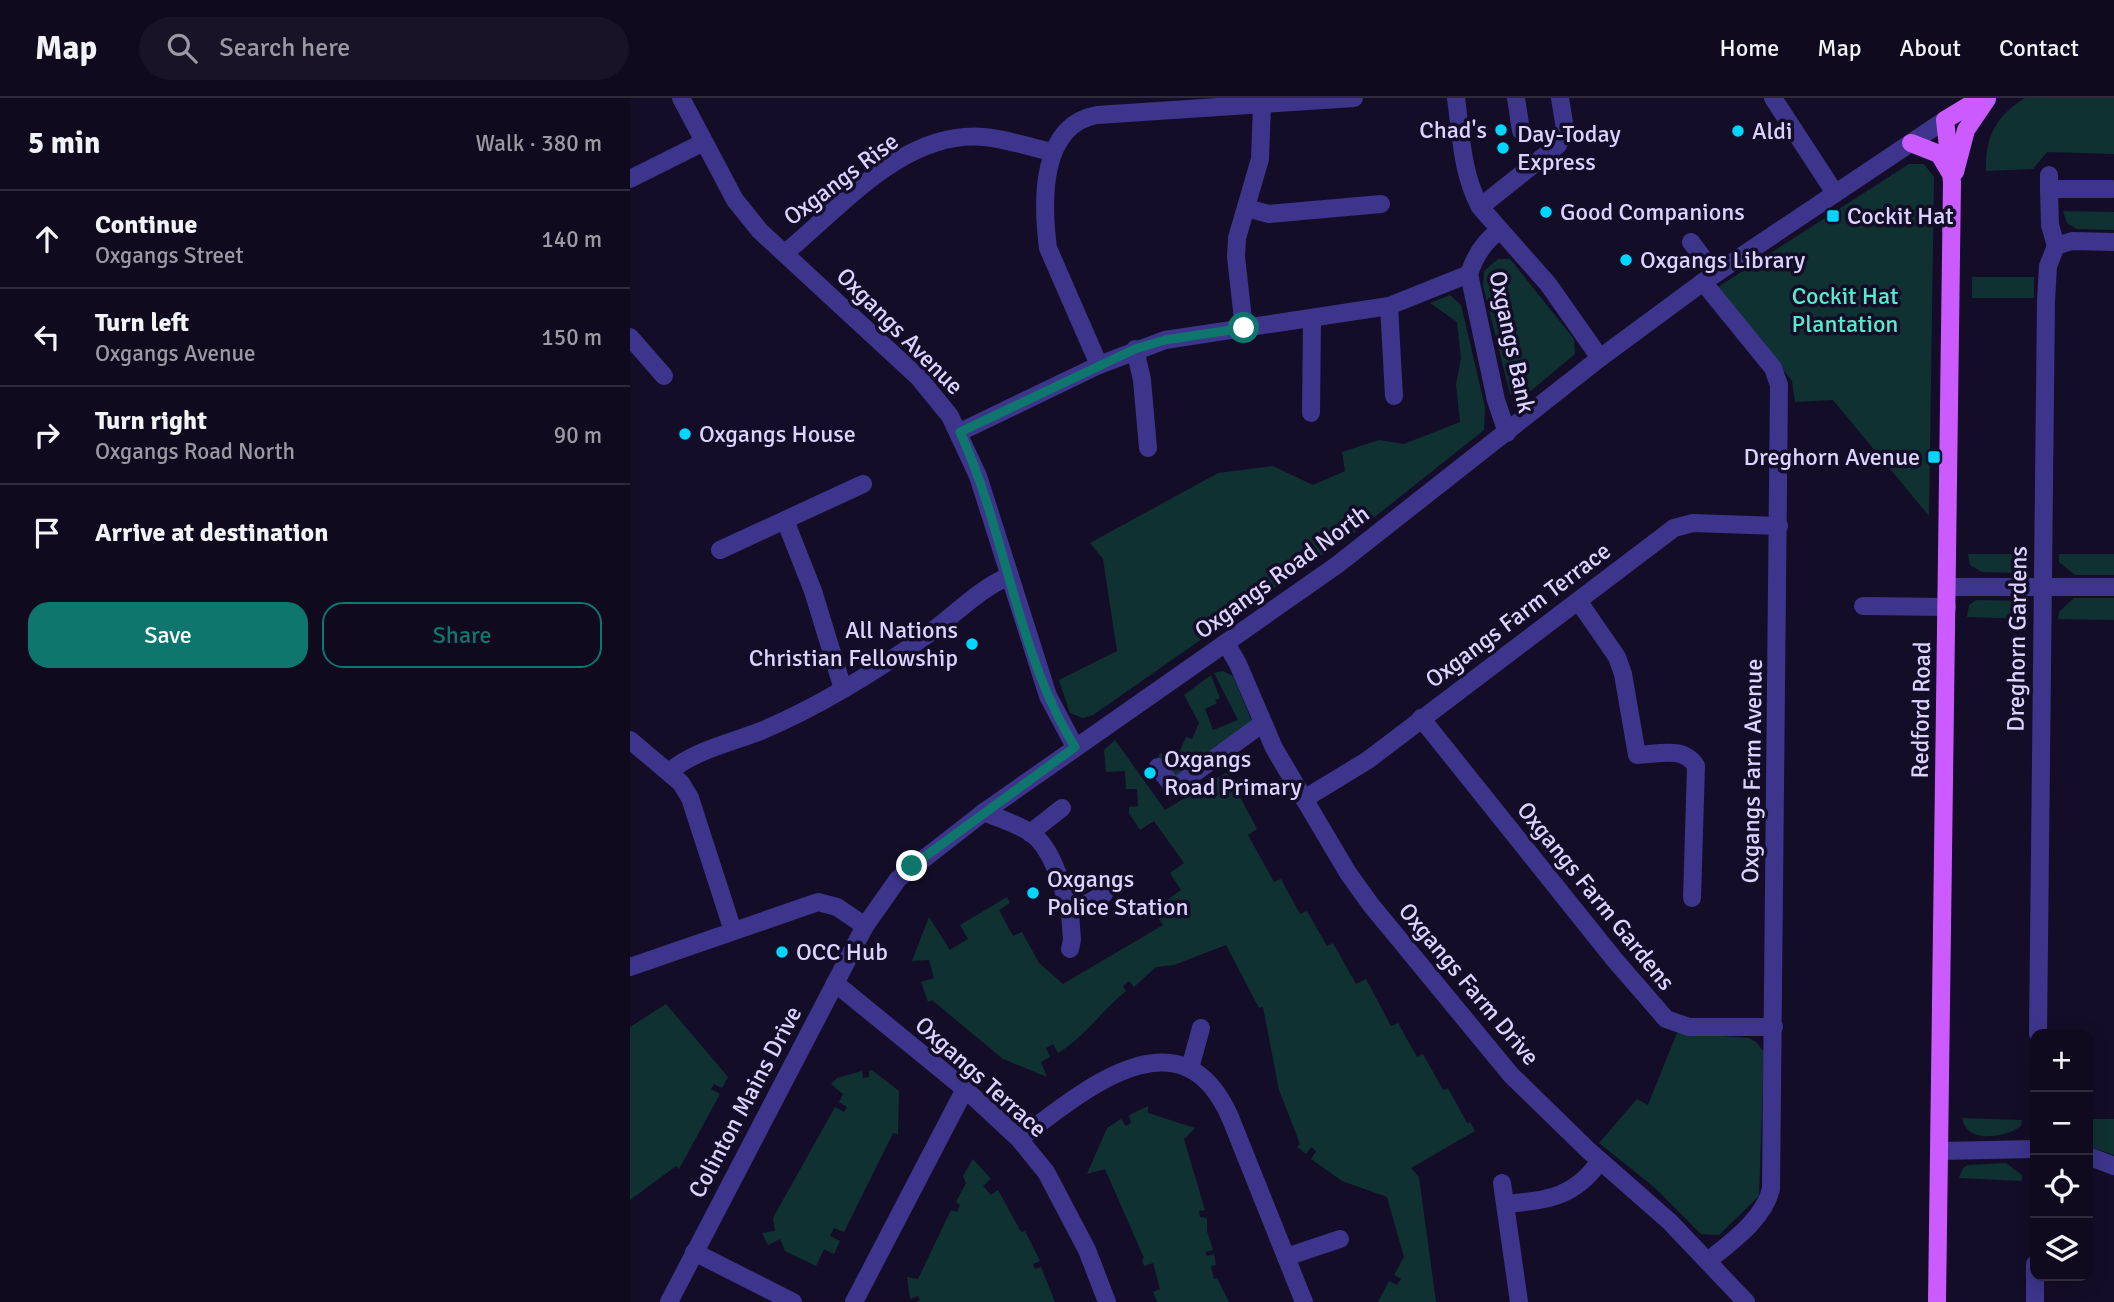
<!DOCTYPE html>
<html lang="en">
<head>
<meta charset="utf-8">
<style>
  body { margin:0; font-family:Signika,sans-serif; background:#181327; color:#f1f3f6 }
  .controls { position:absolute; right:21px; bottom:21px; display:grid; overflow:hidden; border-radius:14px; box-shadow:0 4px 18px #0003 }
  .controls button { width:63px; height:63px; display:grid; place-items:center; padding:0; border:0; border-bottom:2px solid #2f2b3c; background:#0f0a1e; color:#f1f3f6; font:35px sans-serif }
  .stop { position:absolute; width:21px; height:21px; margin:-16px; border:5px solid #0f766e; border-radius:50%; background:#fff }
  .stop.end { background:#0f766e; border-color:#fff; box-shadow:0 2px 7px #0008 }
  .list { margin:0; padding:0; list-style:none }
  h2 { display:flex; justify-content:space-between; align-items:center; height:91px; margin:0; padding:0 28px; font-size:30px }
  h2 small { font-size:23px; font-weight:400; color:#9b9aa4 }
  .list li { display:grid; grid-template-columns:46px 1fr auto; gap:21px; align-items:center; box-sizing:border-box; height:98px; padding:0 28px; border-top:2px solid #2f2b3c }
  .list b { display:block; font-size:26px; white-space:nowrap }
  .list p { margin:0; font-size:23px; white-space:nowrap; color:#9b9aa4 }
  .list em { font-size:23px; font-style:normal; color:#9b9aa4 }
  .actions { display:flex; gap:14px; padding:21px 28px }
  .actions a { flex:1; padding:16px 0; border:2px solid #0f766e; border-radius:21px; text-align:center; font-size:24px; color:#0f766e }
  .actions .main { background:#0f766e; color:#fff }
  .icon { flex:none; width:38px; height:38px; fill:none; stroke:currentColor; stroke-width:2; stroke-linecap:round; stroke-linejoin:round }
  .map { position:relative; flex:none; width:1484px; height:1204px; overflow:hidden }
  header { display:flex; align-items:center; gap:42px; box-sizing:border-box; height:98px; padding:0 35px; background:#0f0a1e; border-bottom:2px solid #2f2b3c }
  header strong { font-size:33px }
  nav { display:flex; gap:38px; margin-inline-start:auto; font-size:24px }
  .search { width:490px; height:63px; background:#181327; display:flex; align-items:center; gap:18px; box-sizing:border-box; padding:0 24px; border-radius:38px; color:#9b9aa4; font-size:26px }
  main { display:flex }
  aside { flex:1; background:#0f0a1e }
  .map>svg:first-child { display:block }
  .green { fill:#103132 }
  .lines { fill:none; stroke-linecap:round; stroke-linejoin:round }
  .minor { stroke:#3d358b; stroke-width:18 }
  .major { stroke:#cc5bff; stroke-width:18 }
  .route { stroke:#0f766e; stroke-width:9 }
  .poi-dot { fill:#00d6ff; stroke:#140d28; stroke-width:2.5 }
  .labels { text-anchor:middle; dominant-baseline:central; stroke-width:7; stroke-linejoin:round; paint-order:stroke }
  .poi-label { font-size:24px; fill:#dcd4ff; stroke:#140d28; text-anchor:start }
  .street-label { font-size:24px; fill:#dcd4ff; stroke:#140d28 }
  .park-label { font-size:24px; fill:#56eace; stroke:#140d28 }
</style>
</head>
<body>
<header>
<strong>Map</strong>
<div class="search"><svg class="icon" aria-label="search" viewBox="0 0 24 24"><circle cx="10" cy="10" r="6"/><path d="M15 15l6 6"/></svg>Search here</div>
<nav><a>Home</a><a>Map</a><a>About</a><a>Contact</a></nav>
</header>
<main>
<aside>
<h2>5 min<small>Walk · 380 m</small></h2>
<ul class="list">
<li><svg class="icon" aria-label="ahead" viewBox="0 0 24 24"><path d="M12 20V5M6 11l6-6 6 6"/></svg><div><b>Continue</b><p>Oxgangs Street</p></div><em>140 m</em></li>
<li><svg class="icon" aria-label="left" viewBox="0 0 24 24"><path d="M17 20v-9H6M10 6l-5 5 5 5"/></svg><div><b>Turn left</b><p>Oxgangs Avenue</p></div><em>150 m</em></li>
<li><svg class="icon" aria-label="right" viewBox="0 0 24 24"><path d="M7 20v-9h11M14 6l5 5-5 5"/></svg><div><b>Turn right</b><p>Oxgangs Road North</p></div><em>90 m</em></li>
<li><svg class="icon" aria-label="arrive" viewBox="0 0 24 24"><path d="M6 21V4h12l-3 4 3 4H6"/></svg><div><b>Arrive at destination</b></div></li>
</ul>
<div class="actions"><a class="main">Save</a><a>Share</a></div>
</aside>
<div class="map">
<svg width="1484" height="1204" viewBox="0 0 1484 1204">
  <rect width="100%" height="100%" fill="#140d28"/>
  <g class="green">
    <path d="M1395,0H1484V56L1417,54L1403,71L1356,73C1355,39 1366,18 1395,0Z"/>
    <polygon points="1279,66 1294,66 1304,79 1299,418 1203,302 1165,304 1162,283 1088,189"/>
    <polygon points="1433,113 1484,114 1484,132 1447,131 1437,125"/>
    <polygon points="868,161 880,161 944,241 945,256 891,301 880,296 853,188 854,173"/>
    <rect x="1342" y="179" width="62" height="21"/>
    <polygon points="820,197 831,207 855,309 854,332 732,429 463,617 453,620 440,615 429,582 487,553 473,461 460,445 588,375 643,368 683,387 715,373 712,354 749,342 774,346 830,324 826,286 831,260 827,224 800,205"/>
    <polygon points="1338,456 1400,456 1399,462 1386,475 1352,474 1340,467"/>
    <polygon points="1429,456 1484,456 1484,477 1445,477 1429,464"/>
    <polygon points="1444,500 1484,500 1484,522 1428,521 1429,514"/>
    <polygon points="1346,502 1388,503 1399,514 1399,521 1337,519 1339,507"/>
    <polygon points="593,573 603,578 624,628 543,687 527,662 530,655 546,662 556,639 562,641 569,625 554,597 581,577 590,600 585,602 587,605 575,611 583,632 608,622 584,575"/>
    <path d="M485,642L535,712L597,674L627,731L618,737L644,784L651,781L670,816L677,813L697,848L703,845L726,886L736,881L761,928L768,925L787,959L793,956L813,992L818,990L837,1025L840,1024L845,1033L781,1070L789,1079L806,1204H748L759,1183L767,1187L771,1181L764,1177L774,1159L757,1099L712,1083L681,1061L686,1053L681,1049L676,1056L667,1049L670,1046L649,992L633,909L629,910L596,847L544,867L526,869L504,889L499,883L493,888L496,893C471,913 456,938 428,955L423,946L416,950L420,959L411,964L417,979L373,961L302,902L298,904L291,884L304,880L299,862L282,863L299,819L320,852L338,841L330,827L377,799L380,805L369,812L383,838L392,834L409,865L433,886L533,827L523,812L551,792L540,775L554,765L524,723L510,732L499,715V709L508,708L507,691H496L495,673L476,674L474,652Z"/>
    <polygon points="36,906 98,979 92,990 84,986 81,991 90,996 49,1071 46,1068 0,1102 0,929"/>
    <polygon points="1047,935 1119,940 1126,944 1134,954 1129,1098 1089,1137 1071,1136 1024,1089 969,1045 1007,1001 1018,1007"/>
    <polygon points="242,972 269,993 268,1036 263,1035 214,1134 204,1130 200,1138 210,1143 204,1156 194,1151 186,1168 155,1153 150,1141 138,1147 132,1135 145,1133 143,1120 205,1009 214,1014 217,1009 209,1004 213,996 201,986 207,980 232,973 233,980 239,979 239,973"/>
    <polygon points="518,1008 518,1015 565,1030 554,1041 575,1112 569,1113 570,1119 577,1120 577,1133 583,1152 575,1154 577,1158 584,1156 586,1167 581,1168 584,1181 587,1180 599,1204 527,1204 523,1194 530,1191 523,1165 514,1168 512,1161 514,1160 475,1071 457,1076 477,1030 491,1021 496,1028 501,1025 499,1017"/>
    <path d="M1332,1020L1392,1022L1391,1028C1376,1039 1337,1047 1332,1020Z"/>
    <polygon points="1458,1021 1484,1021 1484,1057 1458,1048"/>
    <polygon points="343,1061 361,1081 353,1088 361,1097 368,1092 391,1134 395,1133 410,1163 403,1166 405,1171 411,1169 425,1204 286,1204 290,1202 288,1198 280,1201 277,1179 288,1181 321,1112 327,1114 330,1107 326,1104 336,1085 333,1078"/>
    <polygon points="1376,1065 1392,1077 1392,1083 1329,1080 1333,1070 1338,1067"/>
  </g>
  <g class="lines">
    <g class="minor">
      <polyline points="51,0 105,102 130,133 289,280 320,318 348,378 418,598 445,649"/>
      <path d="M826,0C831,37 832,76 850,109L918,186L970,260"/>
      <polyline points="886,0 891,33"/>
      <polyline points="1143,0 1205,95"/>
      <polyline points="1419,77 1419,91 1482,91"/>
      <polyline points="0,81 74,44"/>
      <polyline points="1419,91 1420,127 1426,148"/>
      <polyline points="850,109 928,47 935,31 930,0"/>
      <polyline points="616,110 639,116 751,106"/>
      <path d="M870,132C854,143 845,158 839,176L866,302L877,335"/>
      <polyline points="1061,144 1085,176"/>
      <polyline points="1426,148 1442,143 1484,144"/>
      <path d="M155,155C211,109 274,32 354,39C376,41 400,49 422,54"/>
      <path d="M1073,184L1143,270L1149,287L1141,1091C1134,1121 1101,1144 1078,1163"/>
      <polyline points="759,208 764,298"/>
      <polyline points="614,230 606,159 607,140 630,61 632,7"/>
      <polyline points="0,239 34,278"/>
      <polyline points="505,251 512,282 518,350"/>
      <path d="M469,267L418,150C412,103 410,27 467,17L724,0"/>
      <polyline points="681,315 682,220"/>
      <polyline points="330,334 469,267 535,242 759,208 839,176"/>
      <polyline points="155,422 183,493 213,591"/>
      <polyline points="90,452 233,386"/>
      <polyline points="1317,489 1484,489"/>
      <path d="M949,504L987,559L993,576L1007,657C1028,656 1054,648 1066,668L1062,800"/>
      <polyline points="1233,508 1317,509"/>
      <polyline points="596,545 608,566 644,650 718,775 741,807 881,977 958,1052 1040,1124 1116,1204"/>
      <polyline points="791,620 984,861 1036,921 1059,929 1144,929"/>
      <polyline points="0,642 51,685 60,700 103,833"/>
      <polyline points="528,669 544,690 633,625"/>
      <path d="M39,674C65,652 100,645 131,633C190,608 245,574 297,537C324,518 349,490 380,478"/>
      <polyline points="674,701 738,662 1044,430 1063,425 1149,428"/>
      <path d="M354,714C370,721 387,726 401,735C423,750 433,791 440,815"/>
      <polyline points="400,735 432,710"/>
      <polyline points="440,851 442,842 440,815 474,796"/>
      <polyline points="0,869 188,804 207,809 235,828"/>
      <polyline points="205,885 335,991 389,1041 416,1074 457,1152 477,1204"/>
      <polyline points="1408,936 1416,203 1418,168 1426,148"/>
      <polyline points="560,970 571,930"/>
      <path d="M389,1041C451,995 550,907 600,1019L674,1204"/>
      <polyline points="1310,1053 1405,1051"/>
      <polyline points="1458,1058 1484,1068"/>
      <polyline points="872,1085 875,1106"/>
      <polyline points="64,1154 163,1204"/>
      <polyline points="656,1159 710,1141"/>
      <polyline points="39,1204 235,828 268,781 354,714 707,467 970,260 1073,184 1315,22"/>
      <polyline points="224,1204 335,991"/>
      <path d="M889,1204L875,1106C917,1102 944,1100 970,1063"/>
      <polyline points="1405,1204 1405,1166"/>
    </g>
    <g class="major">
      <polyline points="1281,45 1309,56 1319,73"/>
      <polyline points="1325,74 1336,32 1357,1"/>
      <polyline points="1307,1204 1322,84 1315,22 1351,0"/>
    </g>
  </g>
  <g class="lines">
    <path class="route" d="M282,768L445,649C387,556 376,434 330,334L505,251L535,242L614,230"/>
  </g>
  <g class="poi-dot">
    <circle cx="871" cy="32" r="7"/>
    <circle cx="1108" cy="33" r="7"/>
    <circle cx="873" cy="50" r="7"/>
    <circle cx="916" cy="114" r="7"/>
    <rect x="1196" y="111" width="14" height="14" rx="3.5"/>
    <circle cx="996" cy="162" r="7"/>
    <circle cx="55" cy="336" r="7"/>
    <rect x="1297" y="352" width="14" height="14" rx="3.5"/>
    <circle cx="342" cy="546" r="7"/>
    <circle cx="520" cy="675" r="7"/>
    <circle cx="403" cy="795" r="7"/>
    <circle cx="152" cy="854" r="7"/>
  </g>
  <g class="labels">
    <g class="poi-label">
      <text x="857" y="32" text-anchor="end">Chad's</text>
      <text x="1122" y="33">Aldi</text>
      <text x="887" y="36">Day-Today<tspan x="887" dy="28">Express</tspan></text>
      <text x="930" y="114">Good Companions</text>
      <text x="1217" y="118">Cockit Hat</text>
      <text x="1010" y="162">Oxgangs Library</text>
      <text x="69" y="336">Oxgangs House</text>
      <text x="1290" y="359" text-anchor="end">Dreghorn Avenue</text>
      <text x="328" y="532" text-anchor="end">All Nations<tspan x="328" dy="28">Christian Fellowship</tspan></text>
      <text x="534" y="661">Oxgangs<tspan x="534" dy="28">Road Primary</tspan></text>
      <text x="417" y="781">Oxgangs<tspan x="417" dy="28">Police Station</tspan></text>
      <text x="166" y="854">OCC Hub</text>
    </g>
    <g class="street-label">
      <text transform="translate(211 81) rotate(-37)">Oxgangs Rise</text>
      <text transform="translate(270 233) rotate(45)">Oxgangs Avenue</text>
      <text transform="translate(882 244) rotate(78)">Oxgangs Bank</text>
      <text transform="translate(652 474) rotate(-36)">Oxgangs Road North</text>
      <text transform="translate(888 517) rotate(-37)">Oxgangs Farm Terrace</text>
      <text transform="translate(1387 541) rotate(-89)">Dreghorn Gardens</text>
      <text transform="translate(1291 612) rotate(-89)">Redford Road</text>
      <text transform="translate(1122 673) rotate(-89)">Oxgangs Farm Avenue</text>
      <text transform="translate(966 798) rotate(51)">Oxgangs Farm Gardens</text>
      <text transform="translate(839 886) rotate(50)">Oxgangs Farm Drive</text>
      <text transform="translate(351 979) rotate(42)">Oxgangs Terrace</text>
      <text transform="translate(115 1004) rotate(-62)">Colinton Mains Drive</text>
    </g>
    <g class="park-label">
      <text x="1215" y="198">Cockit Hat<tspan x="1215" dy="28">Plantation</tspan></text>
    </g>
  </g>
</svg>
<div class="controls">
<button>+</button>
<button>−</button>
<button><svg class="icon" aria-label="locate" viewBox="0 0 24 24"><circle cx="12" cy="12" r="6"/><path d="M12 2v4M12 18v4M2 12h4M18 12h4"/></svg></button>
<button><svg class="icon" aria-label="layers" viewBox="0 0 24 24"><path d="M12 4l9 5-9 5-9-5zM3 14l9 5 9-5"/></svg></button>
</div>
<div class="stop" style="left:614px;top:230px"></div>
<div class="stop end" style="left:282px;top:768px"></div>
</div>
</main>
</body>
</html>
